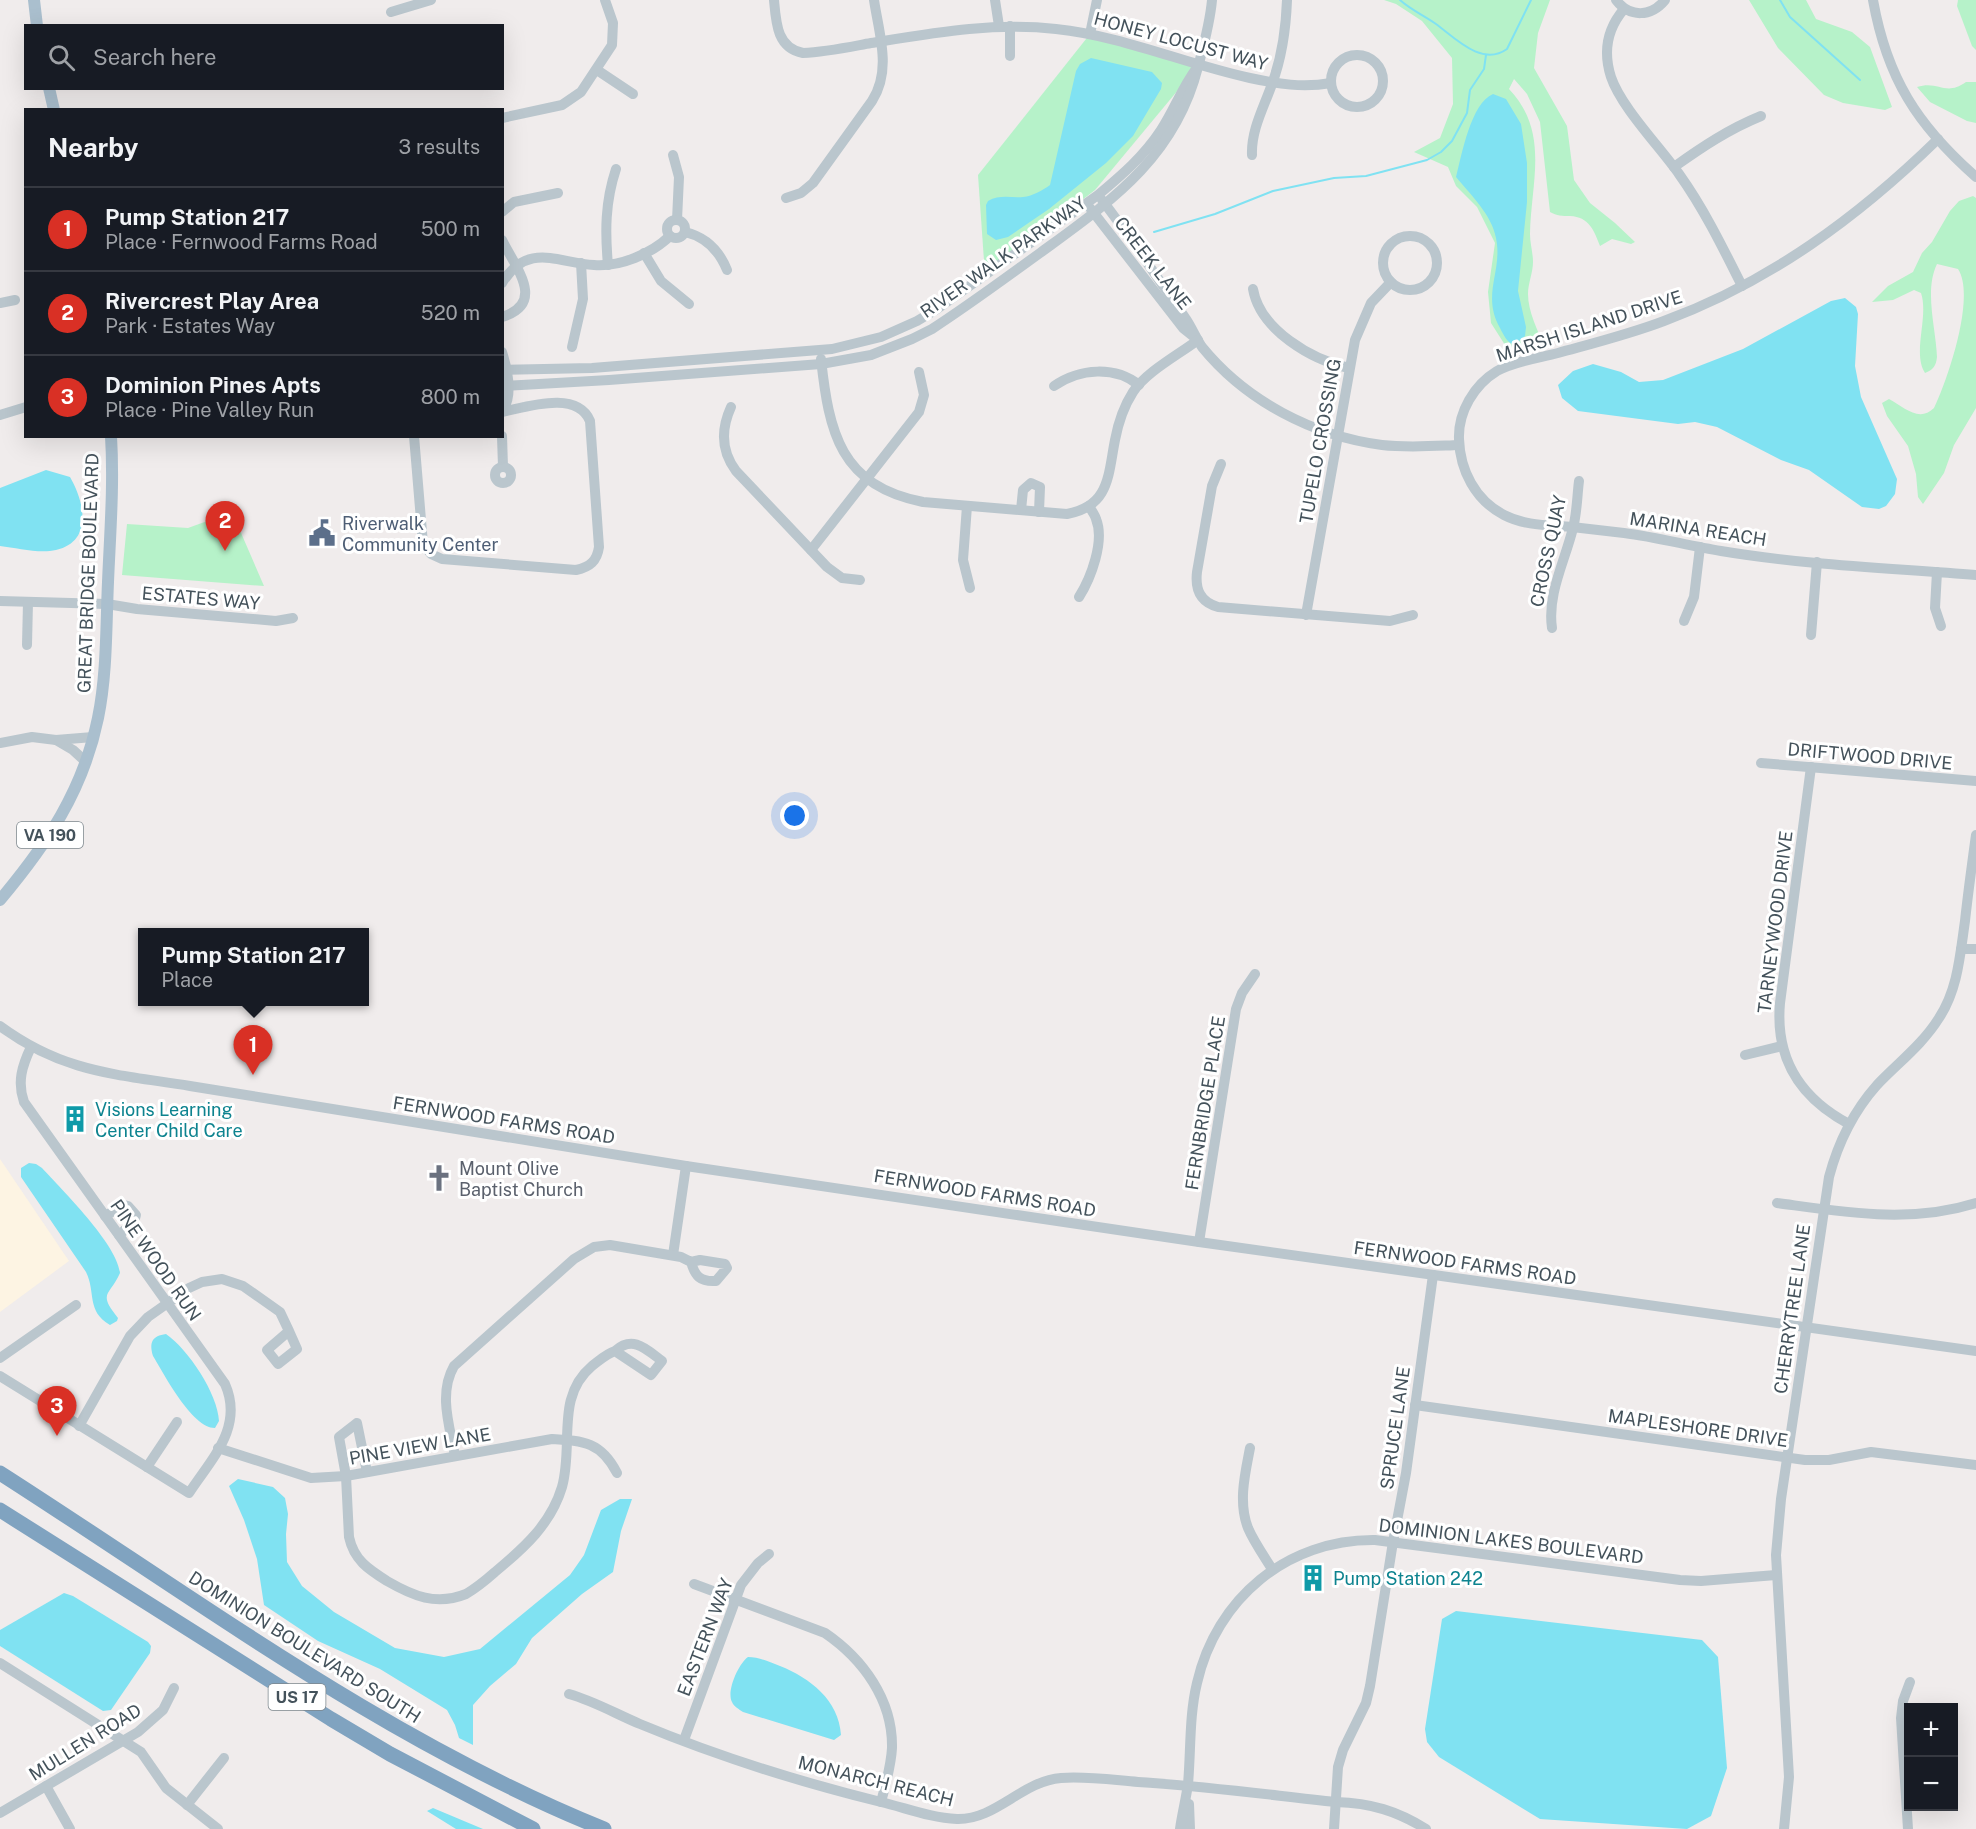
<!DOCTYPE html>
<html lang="en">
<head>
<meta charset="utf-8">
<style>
  body { margin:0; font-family:"Public Sans",sans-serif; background:#242831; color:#f1f3f6 }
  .controls { position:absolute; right:18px; bottom:18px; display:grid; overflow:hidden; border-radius:0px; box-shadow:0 6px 24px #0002 }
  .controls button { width:54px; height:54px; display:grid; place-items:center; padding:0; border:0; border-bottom:2px solid #363941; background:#171b24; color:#f1f3f6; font:30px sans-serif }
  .you { position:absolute; left:795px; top:816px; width:21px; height:21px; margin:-15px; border:4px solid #fff; border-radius:50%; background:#1a73e8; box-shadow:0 0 0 9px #1a73e833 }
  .badge { display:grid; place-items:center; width:39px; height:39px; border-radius:50%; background:#d93025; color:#fff; font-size:20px; font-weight:700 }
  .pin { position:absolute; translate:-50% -50px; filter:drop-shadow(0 2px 3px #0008) }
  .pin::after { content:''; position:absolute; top:32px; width:21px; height:18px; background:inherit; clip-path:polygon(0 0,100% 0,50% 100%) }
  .popup { position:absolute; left:138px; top:928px; width:231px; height:78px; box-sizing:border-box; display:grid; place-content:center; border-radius:0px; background:#171b24; filter:drop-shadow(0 2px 4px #0005); font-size:20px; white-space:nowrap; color:#9ea1a6 }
  .popup b { font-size:22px; color:#f1f3f6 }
  .popup::after { content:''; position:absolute; left:50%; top:100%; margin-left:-12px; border:12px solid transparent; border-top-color:#171b24 }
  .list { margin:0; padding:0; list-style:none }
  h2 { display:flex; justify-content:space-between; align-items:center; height:78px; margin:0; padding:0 24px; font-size:26px }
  h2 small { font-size:20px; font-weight:400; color:#9ea1a6 }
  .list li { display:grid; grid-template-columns:39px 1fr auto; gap:18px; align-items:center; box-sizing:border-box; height:84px; padding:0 24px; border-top:2px solid #363941 }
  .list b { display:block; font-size:22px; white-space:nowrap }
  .list p { margin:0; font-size:20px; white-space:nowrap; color:#9ea1a6 }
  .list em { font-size:20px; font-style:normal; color:#9ea1a6 }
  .icon { flex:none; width:33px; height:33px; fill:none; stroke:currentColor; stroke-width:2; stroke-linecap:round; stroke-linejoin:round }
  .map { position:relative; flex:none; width:1976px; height:1829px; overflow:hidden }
  .search { position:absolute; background:#171b24; box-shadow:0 6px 24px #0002; left:24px; top:24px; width:480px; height:66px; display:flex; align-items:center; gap:15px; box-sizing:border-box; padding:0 21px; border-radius:0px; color:#9ea1a6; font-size:22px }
  .panel { position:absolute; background:#171b24; box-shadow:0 6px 24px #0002; left:24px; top:108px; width:480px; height:330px; border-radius:0px }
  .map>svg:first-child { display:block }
  .commercial { fill:#fdf4e3 }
  .green { fill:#b6f2c9 }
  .water { fill:#80e2f2 }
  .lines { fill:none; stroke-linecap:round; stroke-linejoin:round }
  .stream { stroke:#80e2f2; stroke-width:2 }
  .minor { stroke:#bac6cd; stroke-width:10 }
  .major { stroke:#aabfce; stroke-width:12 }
  .highway { stroke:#80a3c0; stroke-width:15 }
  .labels { text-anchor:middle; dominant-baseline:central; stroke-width:6; stroke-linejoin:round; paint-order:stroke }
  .shield { fill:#fff; stroke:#7c868c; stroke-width:1.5 }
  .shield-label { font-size:16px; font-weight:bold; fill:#44525b }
  .street-label { font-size:18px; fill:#44525b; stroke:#fff }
  .service-label { font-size:18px; fill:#4e5e75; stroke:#fff; text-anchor:start }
  .culture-label { font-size:18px; fill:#0d838f; stroke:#fff; text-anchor:start }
  .worship-label { font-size:18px; fill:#5b616d; stroke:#fff; text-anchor:start }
</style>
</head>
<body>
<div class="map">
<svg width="1976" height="1829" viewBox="0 0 1976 1829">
  <rect width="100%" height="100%" fill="#f0ecec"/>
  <polygon class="commercial" points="0,1159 69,1261 0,1312"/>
  <g class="green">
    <path d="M1384,0H1550L1538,33L1534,68L1567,126L1574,180L1590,203L1615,223L1635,242L1631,244L1612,239L1600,246C1594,230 1589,217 1570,216C1562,216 1557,216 1550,212L1540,122L1527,94L1514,79L1509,89C1550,132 1531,182 1530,234C1530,243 1533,253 1533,262C1533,273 1528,283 1528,294C1528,312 1538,330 1544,347L1512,356L1491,323L1488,292L1495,243L1477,207L1456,186L1448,167L1414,152L1440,138L1453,104L1452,58L1422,21L1396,4Z"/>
    <polygon points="1749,0 1806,0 1816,19 1852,32 1870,47 1892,107 1885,110 1843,103 1824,95 1778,48"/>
    <polygon points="1958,0 1976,0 1976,50 1972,46 1957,6"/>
    <polygon points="1090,34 1198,66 1095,190 985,275 978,175"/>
    <path d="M1966,82H1976V123L1967,121L1930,102L1917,87C1939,80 1945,97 1966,82Z"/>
    <path d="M1973,196L1976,198V408L1954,445L1944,473L1923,504L1918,497L1916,474L1908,446L1887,416L1882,403L1889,399C1904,407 1919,423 1934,408C1948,379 1976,296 1958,269L1937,264C1924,291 1936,328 1937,357C1936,366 1933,370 1925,373C1912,353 1929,317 1921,293L1914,290L1893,300L1872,302L1888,286L1913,272L1922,253L1932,242L1950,211L1959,201Z"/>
    <polygon points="232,512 264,586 122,575 127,524 188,528"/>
  </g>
  <g class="water">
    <path d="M1091,58L1152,72L1162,83L1161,89L1133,136L1106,163L1049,209L1008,237L996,240L987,234L986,205L988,201C1000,194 1011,198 1023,197C1033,196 1043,190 1050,185L1076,71L1080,64Z"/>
    <path d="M1493,94L1506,99L1521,124L1527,163V202L1518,291L1526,327L1525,336L1514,345C1507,342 1504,336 1500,328C1481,294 1503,272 1496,238C1492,215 1470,194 1456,177C1462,154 1471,103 1493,94Z"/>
    <polygon points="1845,298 1856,307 1858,314 1855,366 1861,397 1897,479 1895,494 1886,506 1879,509 1862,507 1809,470 1781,460 1717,427 1695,422 1678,424 1578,411 1562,398 1558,385 1573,371 1593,364 1621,372 1639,382 1663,380 1743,349 1831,301"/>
    <path d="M46,470L70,477C84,501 94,541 56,550C40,554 17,548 0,546V488Z"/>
    <path d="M29,1163L36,1164L42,1168C63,1191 117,1244 120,1273C110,1296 97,1292 118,1318L117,1321L110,1325C86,1311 96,1292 86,1272L21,1177V1168Z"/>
    <path d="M166,1334C188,1349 218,1394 219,1421L215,1428C192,1428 164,1374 153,1356C149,1342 152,1336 166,1334Z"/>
    <polygon points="238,1479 273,1487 285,1498 288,1514 286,1534 287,1562 302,1586 334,1612 395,1648 444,1657 480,1649 570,1575 584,1555 601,1510 620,1499 632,1499 621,1531 613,1572 582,1594 532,1638 516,1664 490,1686 473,1705 473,1745 459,1738 455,1725 447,1710 380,1669 318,1641 264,1605 257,1559 244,1520 229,1486"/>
    <polygon points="64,1593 73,1596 148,1642 151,1646 150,1653 111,1710 103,1711 0,1646 0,1630"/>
    <polygon points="1456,1611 1702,1640 1718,1657 1727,1768 1711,1816 1687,1829 1540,1819 1439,1757 1427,1742 1425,1729 1442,1619"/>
    <path d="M748,1657C759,1657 770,1662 780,1666C810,1678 839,1700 841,1735L834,1740L743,1712C739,1709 734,1707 732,1702C726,1691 739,1663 748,1657Z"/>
    <polygon points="433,1808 483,1829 456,1829 427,1811"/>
  </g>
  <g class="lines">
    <g class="stream">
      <path d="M1400,0C1411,10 1425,16 1436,24C1455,38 1482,67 1507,49L1531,0"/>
      <polyline points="1780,0 1790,17 1860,80"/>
      <polyline points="1154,232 1215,214 1273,191 1334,178 1366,176 1427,160 1441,152 1452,141 1467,113 1470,90 1484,69 1486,55"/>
    </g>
    <g class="minor">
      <path d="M774,0C776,23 777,48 803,53C826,52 849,47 871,43C933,33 993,22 1056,29C1123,36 1185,64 1250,78C1278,84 1303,88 1331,83"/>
      <polyline points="995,0 999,26"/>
      <path d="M1616,0C1630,18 1651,17 1665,0"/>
      <path d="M1873,0C1887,78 1917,125 1976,177"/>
      <path d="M1624,9C1607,29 1603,52 1611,77C1621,107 1660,147 1679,174C1704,209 1723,248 1742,286"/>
      <polyline points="391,12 431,0"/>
      <polyline points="1090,34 1097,0"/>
      <circle cx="1357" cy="81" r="26"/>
      <polyline points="1010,56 1010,26"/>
      <polyline points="597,70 633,94"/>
      <polyline points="502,118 562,105 581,92 612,45 613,23 605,0"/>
      <path d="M1938,139C1858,217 1770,282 1664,321C1630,334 1594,343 1558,353C1539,358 1515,361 1497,371C1474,385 1458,412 1459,439C1460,470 1475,500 1504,515C1525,526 1549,525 1572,527C1589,529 1607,531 1624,533C1657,537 1689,546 1721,551C1805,565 1891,568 1976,575"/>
      <polyline points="673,155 679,177 677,220"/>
      <path d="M1252,155C1251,130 1264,107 1272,84C1282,57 1286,28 1287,0"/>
      <path d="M1674,167C1702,147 1729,129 1761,116"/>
      <path d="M786,198L801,193L813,183L872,101C892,70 879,34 874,0"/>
      <path d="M1102,200C1132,239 1158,279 1186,319C1192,328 1196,338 1202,347C1246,401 1313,436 1382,445C1408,448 1433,446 1459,445"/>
      <polyline points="1090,208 1183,328 1193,336"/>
      <polyline points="502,212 514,202 558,193"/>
      <circle cx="676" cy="229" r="9"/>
      <path d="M685,232C706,237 719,250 727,270"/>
      <circle cx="1410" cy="263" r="27"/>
      <path d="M502,240C515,267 547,303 502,317"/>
      <polyline points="644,253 661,281 689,304"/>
      <path d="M608,265C605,232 605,202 616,169"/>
      <path d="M502,283C528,241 558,263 594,265C620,267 651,254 670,236"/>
      <path d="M1253,289C1260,330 1312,360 1349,368"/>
      <polyline points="0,303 15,300"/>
      <polyline points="572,347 583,299 581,263"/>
      <path d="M502,352C507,368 514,396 502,411"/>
      <path d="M821,359C829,432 840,486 923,502L1067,514C1110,506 1108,475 1115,440C1118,424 1124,406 1133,392C1146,372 1178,355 1198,340"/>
      <path d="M502,370L592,368L832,349L881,337L917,321L937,309L1098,195C1122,175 1144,156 1161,130C1174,110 1182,88 1196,69"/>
      <path d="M502,386L609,380L821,364L871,355L912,339L932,329C969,305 1004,279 1040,253C1111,201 1175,158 1198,67C1204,44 1210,23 1212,0"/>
      <path d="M1054,386C1080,368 1115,366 1139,385"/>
      <path d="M731,407C721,429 721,451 736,471L827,567L842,578L860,580"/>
      <polyline points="0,415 26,407"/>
      <path d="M414,436L423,544L431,554L442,559L576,570C590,567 597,561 599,547L590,421C577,390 527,407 502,412"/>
      <polyline points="502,436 503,467"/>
      <path d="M1221,464L1212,486L1197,572C1195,589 1200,602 1218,607L1390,621L1413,615"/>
      <circle cx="503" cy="475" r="8"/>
      <polyline points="967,506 963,560 970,588"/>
      <polyline points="1021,510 1023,490 1031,483 1040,487 1039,512"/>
      <polyline points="811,550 919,412 924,395 919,372"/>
      <polyline points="1937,572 1935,608 1941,626"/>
      <path d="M1079,597C1091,578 1105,541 1096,519C1095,515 1091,510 1089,506"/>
      <polyline points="0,601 107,604 137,609 276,621 293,618"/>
      <polyline points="1306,615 1355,340 1371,303 1391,282"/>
      <polyline points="1684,621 1694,597 1700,547"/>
      <path d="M1552,628C1547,594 1565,561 1573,528C1577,513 1577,497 1579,481"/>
      <polyline points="1811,635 1817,562"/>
      <polyline points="27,645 28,602"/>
      <polyline points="56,740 73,750 86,762"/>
      <polyline points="0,743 32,737 56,740 93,737"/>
      <polyline points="1761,763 1976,781"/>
      <path d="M1811,767L1780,1003C1775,1059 1800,1098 1849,1124"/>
      <polyline points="1961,949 1976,949"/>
      <path d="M0,1026C64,1073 116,1074 190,1086L686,1166L1199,1242L1976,1351"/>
      <polyline points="1745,1055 1782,1046"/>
      <path d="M1777,1203C1844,1212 1910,1224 1976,1203"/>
      <polyline points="105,1216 124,1205 128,1206 136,1215 134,1222 119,1235"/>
      <polyline points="1199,1242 1236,1009 1242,993 1255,974"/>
      <polyline points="673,1255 686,1166"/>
      <polyline points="0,1358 76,1305"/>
      <path d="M0,1376L189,1493C212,1458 244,1427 225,1384L24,1102C17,1082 22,1066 31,1047"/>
      <polyline points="1415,1405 1805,1460 1829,1460 1871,1452 1976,1465"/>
      <polyline points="79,1426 130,1336 148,1317 189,1288 202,1282 222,1279 243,1286 280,1312 289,1331 267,1350 278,1364 297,1349 289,1331"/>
      <path d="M218,1448L311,1478L346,1476L552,1439C584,1441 601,1442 617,1473"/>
      <path d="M1250,1448C1245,1474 1238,1502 1248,1528C1254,1542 1264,1556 1272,1569"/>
      <path d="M455,1456C450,1427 438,1394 454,1366L574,1259L594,1247L610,1245L681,1257L691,1262C695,1276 700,1282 716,1281L727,1268L725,1264L700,1260L691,1262"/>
      <polyline points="147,1467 177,1422"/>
      <path d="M367,1472L357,1423L339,1437L346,1476L349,1537C354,1560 368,1569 387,1581C413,1596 436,1606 466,1594C476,1588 486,1580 495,1572C524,1548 551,1524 562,1487C574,1444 555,1397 592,1366C600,1360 606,1354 615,1351L651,1375L662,1361C646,1349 633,1335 615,1351"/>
      <path d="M694,1584L825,1633C863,1659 893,1700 892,1748C891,1766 886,1784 881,1802"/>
      <polyline points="0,1663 141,1752 166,1788 218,1829"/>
      <path d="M569,1694C594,1701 616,1714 640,1724C717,1756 800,1782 881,1802C906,1808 931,1818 957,1819C996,1820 1022,1781 1061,1778C1086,1776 1113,1780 1138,1782C1204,1786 1270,1795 1336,1802C1371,1803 1397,1811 1426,1829"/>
      <polyline points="684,1740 741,1585 758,1563 769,1554"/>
      <polyline points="46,1786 70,1829"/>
      <polyline points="1189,1804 1190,1829"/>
      <polyline points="187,1805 224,1758"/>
      <polyline points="0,1813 138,1732 163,1710 174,1688"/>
      <path d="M1180,1829C1182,1814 1186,1799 1188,1784C1191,1751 1189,1716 1197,1683C1216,1599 1287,1539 1375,1540L1680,1580L1701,1581L1776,1575"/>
      <polyline points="1334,1829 1338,1767 1343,1750 1366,1703 1370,1686 1393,1542 1406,1473 1433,1275"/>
      <path d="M1784,1829L1789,1777L1776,1555L1781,1499L1829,1177C1838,1143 1853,1112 1877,1085C1898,1063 1923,1044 1939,1018C1958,989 1960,955 1965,921C1968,893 1972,864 1976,835"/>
      <polyline points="1908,1829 1901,1718 1903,1701 1910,1682"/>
    </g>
    <g class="major">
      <polyline points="34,0 37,26"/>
      <polyline points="49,88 54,110"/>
      <path d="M0,900C47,844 83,791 98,718C107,674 106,627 108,582C110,534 114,485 111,436"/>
    </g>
    <g class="highway">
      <path d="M0,1473C197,1599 386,1741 604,1829"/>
      <polyline points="0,1510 331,1719 390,1754 533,1829"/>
    </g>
  </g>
  <defs>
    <symbol id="civic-bare" viewBox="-9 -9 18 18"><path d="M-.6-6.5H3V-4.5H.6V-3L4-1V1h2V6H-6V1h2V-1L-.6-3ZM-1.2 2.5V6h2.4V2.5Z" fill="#5c6f8a" stroke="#fff" stroke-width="2.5" paint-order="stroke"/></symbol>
    <symbol id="building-bare" viewBox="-9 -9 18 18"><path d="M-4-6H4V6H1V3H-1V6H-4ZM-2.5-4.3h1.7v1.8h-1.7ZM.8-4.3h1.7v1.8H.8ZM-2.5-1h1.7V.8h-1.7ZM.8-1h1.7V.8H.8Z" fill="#0f9aa8" stroke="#fff" stroke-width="2.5" paint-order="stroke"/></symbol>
    <symbol id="church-bare" viewBox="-9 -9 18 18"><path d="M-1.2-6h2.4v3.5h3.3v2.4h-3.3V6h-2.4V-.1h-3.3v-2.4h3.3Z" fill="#6b7280" stroke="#fff" stroke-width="2.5" paint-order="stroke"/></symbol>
  </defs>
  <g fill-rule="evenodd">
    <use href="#civic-bare" x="303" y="514" width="38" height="38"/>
    <use href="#building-bare" x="56" y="1100" width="38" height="38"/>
    <use href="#church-bare" x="420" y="1159" width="38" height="38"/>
    <use href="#building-bare" x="1294" y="1559" width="38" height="38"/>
  </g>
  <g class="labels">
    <g class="shield">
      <rect x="17" y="822" width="66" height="26" rx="4.5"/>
      <rect x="268.5" y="1684" width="57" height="26" rx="4.5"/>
    </g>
    <g class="shield-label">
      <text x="50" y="835">VA 190</text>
      <text x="297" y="1697">US 17</text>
    </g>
    <g class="street-label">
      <text transform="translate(1181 41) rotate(15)">HONEY LOCUST WAY</text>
      <text transform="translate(1003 257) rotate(-35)">RIVER WALK PARKWAY</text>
      <text transform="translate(1153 263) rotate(52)">CREEK LANE</text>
      <text transform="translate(1589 326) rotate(-18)">MARSH ISLAND DRIVE</text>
      <text transform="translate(1320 441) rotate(-80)">TUPELO CROSSING</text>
      <text transform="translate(1698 529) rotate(9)">MARINA REACH</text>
      <text transform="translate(1548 551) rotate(-78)">CROSS QUAY</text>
      <text transform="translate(88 573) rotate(-88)">GREAT BRIDGE BOULEVARD</text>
      <text transform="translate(201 598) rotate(5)">ESTATES WAY</text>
      <text transform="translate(1870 756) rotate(5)">DRIFTWOOD DRIVE</text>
      <text transform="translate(1775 922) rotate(-83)">TARNEYWOOD DRIVE</text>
      <text transform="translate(1205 1103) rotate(-81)">FERNBRIDGE PLACE</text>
      <text transform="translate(504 1120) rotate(9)">FERNWOOD FARMS ROAD</text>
      <text transform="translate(985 1193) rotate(9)">FERNWOOD FARMS ROAD</text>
      <text transform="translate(156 1260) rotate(55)">PINE WOOD RUN</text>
      <text transform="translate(1465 1263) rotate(8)">FERNWOOD FARMS ROAD</text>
      <text transform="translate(1792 1309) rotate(-82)">CHERRYTREE LANE</text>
      <text transform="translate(1395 1428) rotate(-82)">SPRUCE LANE</text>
      <text transform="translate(1698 1428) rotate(8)">MAPLESHORE DRIVE</text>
      <text transform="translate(420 1446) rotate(-10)">PINE VIEW LANE</text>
      <text transform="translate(1511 1541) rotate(7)">DOMINION LAKES BOULEVARD</text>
      <text transform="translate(705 1637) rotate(-69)">EASTERN WAY</text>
      <text transform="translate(305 1647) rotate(32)">DOMINION BOULEVARD SOUTH</text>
      <text transform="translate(85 1742) rotate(-32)">MULLEN ROAD</text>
      <text transform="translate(876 1781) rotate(14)">MONARCH REACH</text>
    </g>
    <g class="service-label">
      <text x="342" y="523">Riverwalk<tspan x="342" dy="21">Community Center</tspan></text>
    </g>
    <g class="culture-label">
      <text x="95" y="1109">Visions Learning<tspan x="95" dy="21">Center Child Care</tspan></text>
      <text x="1333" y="1578">Pump Station 242</text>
    </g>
    <g class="worship-label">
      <text x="459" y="1168">Mount Olive<tspan x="459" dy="21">Baptist Church</tspan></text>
    </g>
  </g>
</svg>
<div class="controls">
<button>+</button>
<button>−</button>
</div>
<div class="you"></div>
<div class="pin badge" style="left:253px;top:1075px">1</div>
<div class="popup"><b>Pump Station 217</b>Place</div>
<div class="pin badge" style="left:225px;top:551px">2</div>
<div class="pin badge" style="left:57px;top:1436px">3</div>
<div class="search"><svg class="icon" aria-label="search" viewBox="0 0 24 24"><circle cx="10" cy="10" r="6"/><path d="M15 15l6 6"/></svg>Search here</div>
<section class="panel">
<h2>Nearby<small>3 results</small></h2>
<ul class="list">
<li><span class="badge">1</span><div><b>Pump Station 217</b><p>Place · Fernwood Farms Road</p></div><em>500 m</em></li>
<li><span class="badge">2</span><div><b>Rivercrest Play Area</b><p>Park · Estates Way</p></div><em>520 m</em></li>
<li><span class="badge">3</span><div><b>Dominion Pines Apts</b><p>Place · Pine Valley Run</p></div><em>800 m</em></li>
</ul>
</section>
</div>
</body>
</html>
